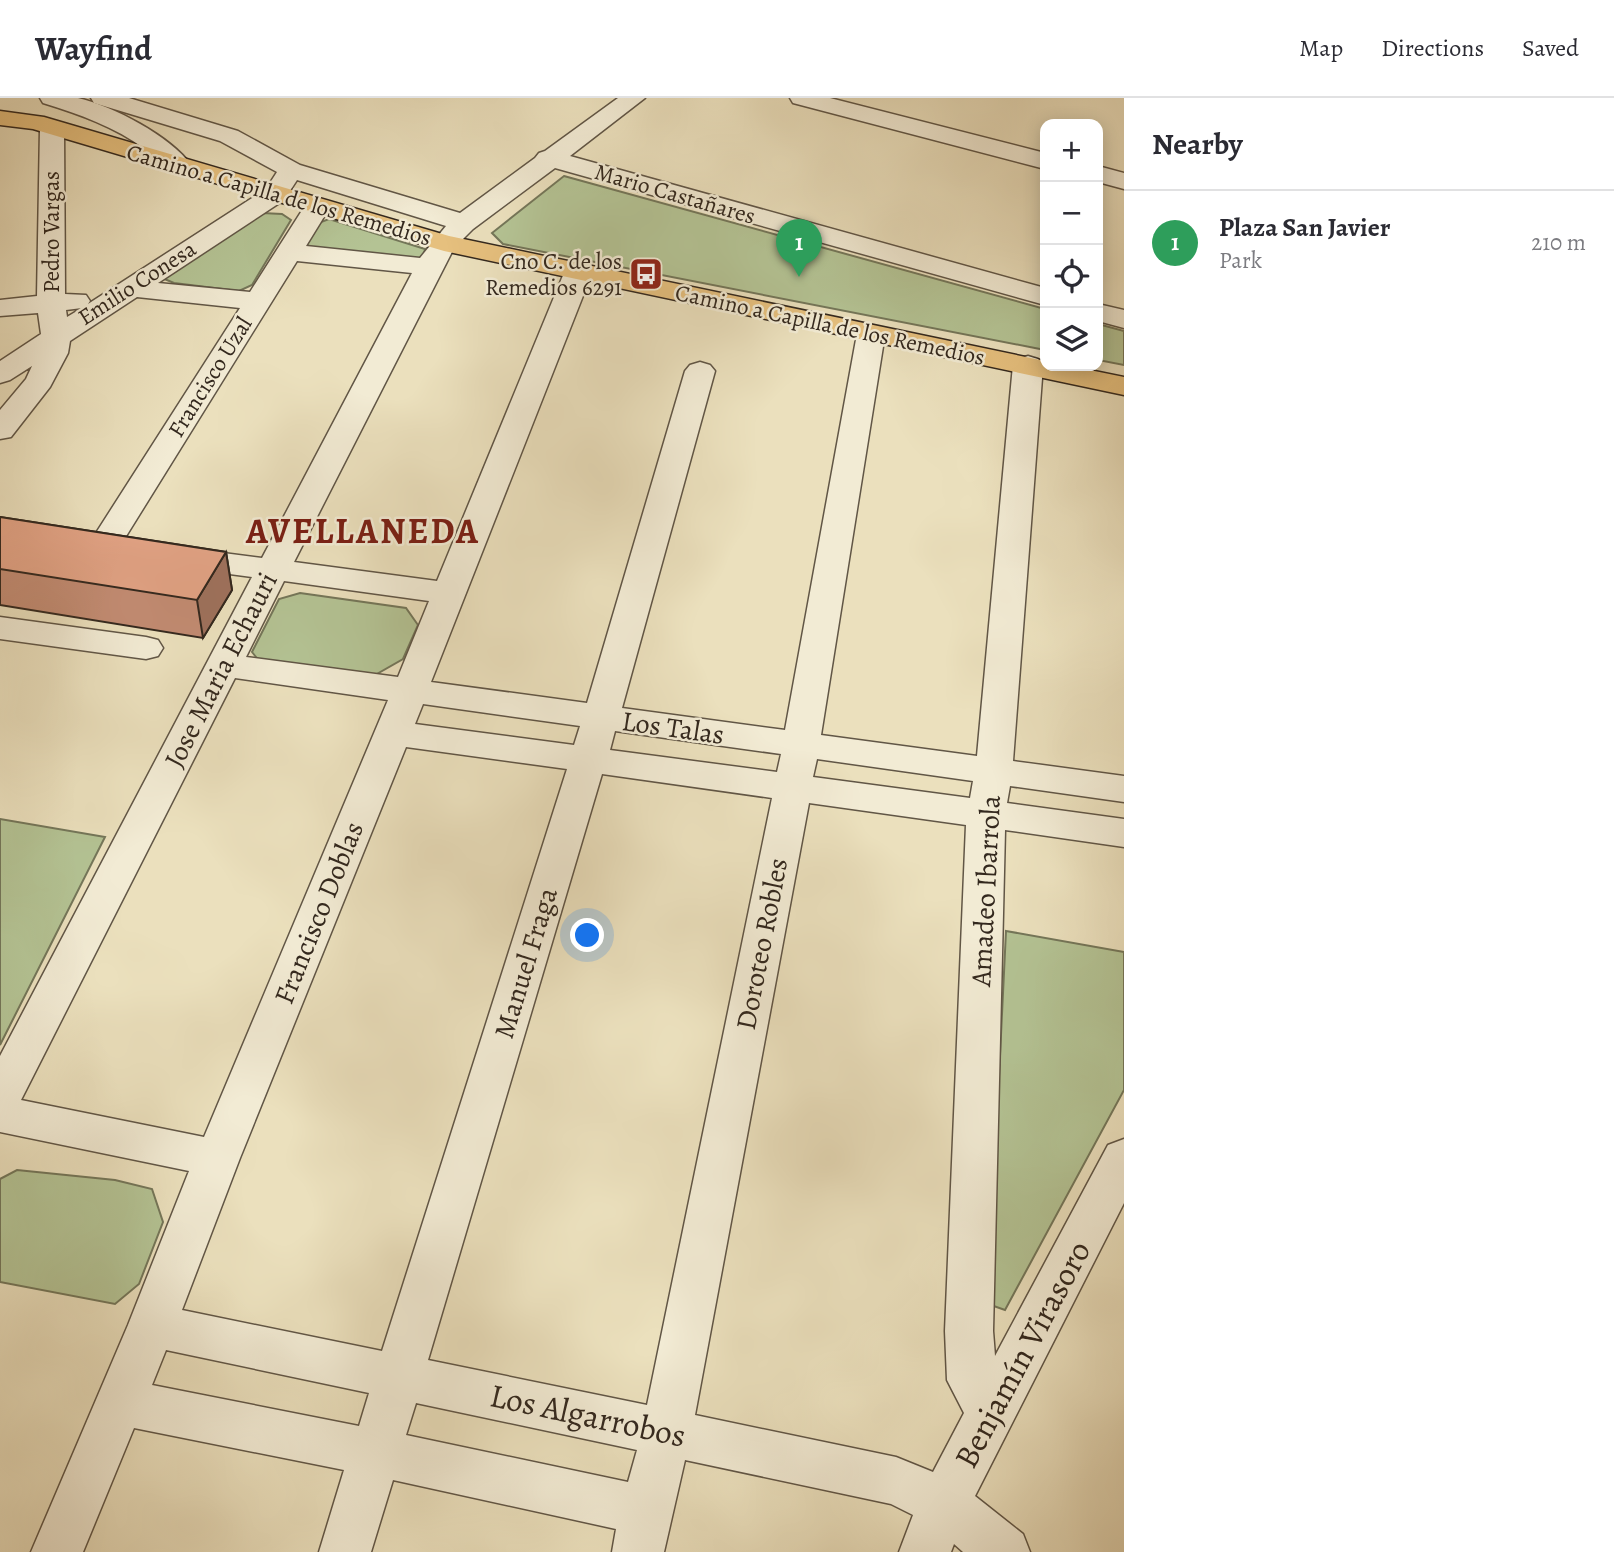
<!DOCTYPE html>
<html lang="en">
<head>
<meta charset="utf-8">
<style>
  body { margin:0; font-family:Alegreya,serif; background:#f2f2f3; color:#2b2b33 }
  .controls { position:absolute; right:21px; top:21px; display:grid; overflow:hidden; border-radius:14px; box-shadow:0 4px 18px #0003 }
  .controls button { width:63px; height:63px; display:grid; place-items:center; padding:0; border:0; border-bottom:2px solid #e1e1e2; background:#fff; color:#2b2b33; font:35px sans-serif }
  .you { position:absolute; left:588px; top:838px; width:24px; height:24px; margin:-18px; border:5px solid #fff; border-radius:50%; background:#1a73e8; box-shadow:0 0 0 10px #1a73e833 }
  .badge { display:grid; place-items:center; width:46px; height:46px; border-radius:50%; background:#b45309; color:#fff; font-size:23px; font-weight:700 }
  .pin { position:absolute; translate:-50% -58px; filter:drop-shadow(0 2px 4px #0008) }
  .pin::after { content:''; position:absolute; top:37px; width:24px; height:21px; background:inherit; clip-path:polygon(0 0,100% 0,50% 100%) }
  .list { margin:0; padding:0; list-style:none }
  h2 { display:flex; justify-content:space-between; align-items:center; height:91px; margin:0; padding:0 28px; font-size:30px }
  h2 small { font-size:23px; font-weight:400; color:#7c7c81 }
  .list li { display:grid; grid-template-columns:46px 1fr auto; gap:21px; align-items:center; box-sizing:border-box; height:105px; padding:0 28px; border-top:2px solid #e1e1e2 }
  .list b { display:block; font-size:26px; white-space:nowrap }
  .list p { margin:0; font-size:23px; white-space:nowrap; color:#7c7c81 }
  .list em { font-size:23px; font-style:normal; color:#7c7c81 }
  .icon { flex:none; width:38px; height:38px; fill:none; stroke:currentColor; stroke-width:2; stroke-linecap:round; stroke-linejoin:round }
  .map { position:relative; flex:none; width:1124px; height:1454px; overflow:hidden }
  header { display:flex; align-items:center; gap:42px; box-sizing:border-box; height:98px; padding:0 35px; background:#fff; border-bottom:2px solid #e1e1e2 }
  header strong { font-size:33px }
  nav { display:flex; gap:38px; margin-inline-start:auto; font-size:24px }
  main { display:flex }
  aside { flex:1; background:#fff }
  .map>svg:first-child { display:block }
  .green { fill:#b4c394; stroke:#747659; stroke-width:2 }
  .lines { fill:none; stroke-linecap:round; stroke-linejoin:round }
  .minor-casing { stroke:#615646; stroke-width:3 }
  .major-casing { stroke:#33281e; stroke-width:3 }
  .minor { fill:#f2ebd4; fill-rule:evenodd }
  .major { fill:#e6c07e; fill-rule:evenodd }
  .wall { fill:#c28b72; stroke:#33281e; stroke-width:2 }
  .shaded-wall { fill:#9e715c; stroke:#33281e; stroke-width:2 }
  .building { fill:#e1a284; stroke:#33281e; stroke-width:2 }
  .labels { text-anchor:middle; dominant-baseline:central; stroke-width:5; stroke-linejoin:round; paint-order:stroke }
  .far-street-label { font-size:23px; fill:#33281e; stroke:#f2ebd4 }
  .far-poi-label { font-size:23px; fill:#33281e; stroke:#f2ebd4; text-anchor:end }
  .street-label { font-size:28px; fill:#33281e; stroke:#f2ebd4 }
  .near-street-label { font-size:33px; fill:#33281e; stroke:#f2ebd4 }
  .district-label { font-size:35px; font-weight:bold; letter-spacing:2px; fill:#7a1f14; stroke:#f2ebd4 }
</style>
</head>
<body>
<header>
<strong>Wayfind</strong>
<nav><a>Map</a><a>Directions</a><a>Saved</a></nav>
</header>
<main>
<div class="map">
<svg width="1124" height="1454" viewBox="0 0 1124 1454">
  <rect width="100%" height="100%" fill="#ebe0bd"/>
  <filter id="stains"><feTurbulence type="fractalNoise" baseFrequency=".00286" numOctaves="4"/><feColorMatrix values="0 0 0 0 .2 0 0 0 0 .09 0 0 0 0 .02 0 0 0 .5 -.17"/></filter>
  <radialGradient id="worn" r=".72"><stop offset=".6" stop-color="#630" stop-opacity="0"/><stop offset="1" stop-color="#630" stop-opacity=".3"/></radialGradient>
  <g class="green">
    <polygon points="564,78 1045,211 1045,252 503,146 492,135"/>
    <polygon points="262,115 282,116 291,122 252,187 239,193 174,185 162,180"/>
    <polygon points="329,121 425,151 423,161 311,151 305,146 321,124"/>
    <polygon points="1098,226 1124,233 1124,267 1098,262"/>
    <polygon points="300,495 406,510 418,527 403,561 375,577 260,564 252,554 279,501"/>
    <polygon points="0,721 105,739 0,947"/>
    <polygon points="1006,833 1124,854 1124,992 1005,1212 988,1206"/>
    <polygon points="17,1072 115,1082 152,1091 163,1124 139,1186 115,1206 0,1184 0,1081"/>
  </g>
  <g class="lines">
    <defs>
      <g id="minor">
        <path d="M40,0C52,0 67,0 78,0C113,8 170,38 191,67L187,72C168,77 159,62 145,51C115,29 79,16 43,5Z"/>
        <path d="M91,0H129L238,33L300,67L460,115L535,60L539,55L545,53L618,0H645L570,58L1045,190V207L555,70L473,131L454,150L294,464L437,483L564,175L568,169L578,167L588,169L592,175L431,584L587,605L685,273L690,267L700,264L710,267L715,273L622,610L785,632L857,236L861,230L871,227L881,230L885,236L821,637L977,658L1013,267L1018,261L1028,258L1038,261L1043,267L1013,663L1124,678V704L1010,688L1007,705L1124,721V749L1005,732L993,1233L995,1258L1108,1047L1124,1041V1105L975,1398L1023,1436L1030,1454H963L954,1446L951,1454H899L913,1417L891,1406L685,1362L664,1454H612L616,1431L393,1382L371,1454H319L344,1372L134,1330L83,1454H31L128,1227L189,1073L0,1034V958L252,479L177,469L165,466L160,459L165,452L177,449L262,460L412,175L297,163L115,456L103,459L91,456L87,449L240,210L137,199L70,243L68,255L50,289L11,339L0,341V312L26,281L32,268L10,282L0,285V263L41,236L38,215L0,218V202L37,198L40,30L43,25L52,23L61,25L64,30L65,196L86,197L90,203L88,206L266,91L277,74L220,43L94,5ZM297,82L446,128L420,160L306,148L330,109L326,103L317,101L308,103L250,194L158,185L284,102ZM82,210L67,219L66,212ZM284,483L429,503L398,579L246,559ZM235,580L388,602L204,1039L21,1002ZM423,606L580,628L574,647L415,626ZM615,633L781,656L777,674L610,652ZM406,649L567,671L382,1253L182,1212L240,1060ZM817,661L973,683L970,700L813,679ZM602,676L772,700L647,1307L428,1262ZM809,705L966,727L945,1233L947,1282L964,1315L933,1374L896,1359L695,1317ZM166,1252L369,1295L359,1328L152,1287ZM416,1305L637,1352L628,1384L406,1337Z"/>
        <polygon points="790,0 830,0 1045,55 1045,71 793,5"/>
        <polygon points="1098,68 1124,75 1124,91 1098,84"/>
        <polygon points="1098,206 1124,212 1124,230 1098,223"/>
        <polygon points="0,519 146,539 158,542 163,550 158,558 146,561 0,541"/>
      </g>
      <polygon id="major" points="0,13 44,19 449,138 1045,263 1045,268 1070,268 1124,279 1124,297 444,153 33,31 0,27"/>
    </defs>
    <use href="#minor" class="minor-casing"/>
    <use href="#major" class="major-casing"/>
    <use href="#minor" class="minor"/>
    <use href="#major" class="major"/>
  </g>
  <polygon class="wall" points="0,419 226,454 232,492 203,540 0,507"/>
  <polygon class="shaded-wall" points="226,454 232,492 203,540 197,502"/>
  <polygon class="building" points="0,419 226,454 197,502 0,471"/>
  <defs>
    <symbol id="bus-square" viewBox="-11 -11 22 22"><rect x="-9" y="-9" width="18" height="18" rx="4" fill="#8f2418" stroke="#f2ebd4"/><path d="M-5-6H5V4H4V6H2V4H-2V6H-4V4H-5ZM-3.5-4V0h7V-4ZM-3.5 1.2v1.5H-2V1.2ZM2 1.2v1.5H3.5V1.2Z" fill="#fff"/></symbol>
  </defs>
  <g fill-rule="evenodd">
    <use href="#bus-square" x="627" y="157" width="38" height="38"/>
  </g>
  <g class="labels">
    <g class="far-street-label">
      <text transform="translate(675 96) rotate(16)">Mario Castañares</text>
      <text transform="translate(279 97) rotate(16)">Camino a Capilla de los Remedios</text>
      <text transform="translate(51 134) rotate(-90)">Pedro Vargas</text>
      <text transform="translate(137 185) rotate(-33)">Emilio Conesa</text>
      <text transform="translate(830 227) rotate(12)">Camino a Capilla de los Remedios</text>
      <text transform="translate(210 279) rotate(-58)">Francisco Uzal</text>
    </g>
    <g class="far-poi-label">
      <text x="622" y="163">Cno C. de los<tspan x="622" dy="26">Remedios 6291</tspan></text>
    </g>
    <g class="street-label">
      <text transform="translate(221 572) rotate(-63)">Jose Maria Echauri</text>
      <text transform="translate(673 630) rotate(8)">Los Talas</text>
      <text transform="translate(986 793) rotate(-87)">Amadeo Ibarrola</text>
      <text transform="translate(319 815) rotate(-68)">Francisco Doblas</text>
      <text transform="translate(762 846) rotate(-79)">Doroteo Robles</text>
      <text transform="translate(526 865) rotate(-73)">Manuel Fraga</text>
    </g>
    <g class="near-street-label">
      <text transform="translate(1022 1256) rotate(-62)">Benjamín Virasoro</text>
      <text transform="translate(588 1317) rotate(12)">Los Algarrobos</text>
    </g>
    <g class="district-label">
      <text x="363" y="433">AVELLANEDA</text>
    </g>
  </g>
  <rect width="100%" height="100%" filter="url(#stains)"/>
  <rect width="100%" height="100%" fill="url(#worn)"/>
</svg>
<div class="controls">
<button>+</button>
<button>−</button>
<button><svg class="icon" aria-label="locate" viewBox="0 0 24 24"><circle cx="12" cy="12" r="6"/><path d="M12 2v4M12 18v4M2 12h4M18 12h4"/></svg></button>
<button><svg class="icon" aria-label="layers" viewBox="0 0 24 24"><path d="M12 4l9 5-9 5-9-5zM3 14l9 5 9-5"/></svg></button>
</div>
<div class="you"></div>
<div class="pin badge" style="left:799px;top:179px;background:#2e9e5b">1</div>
</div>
<aside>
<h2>Nearby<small></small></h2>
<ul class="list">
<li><span class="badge" style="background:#2e9e5b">1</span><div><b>Plaza San Javier</b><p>Park</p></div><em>210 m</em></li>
</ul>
</aside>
</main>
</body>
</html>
